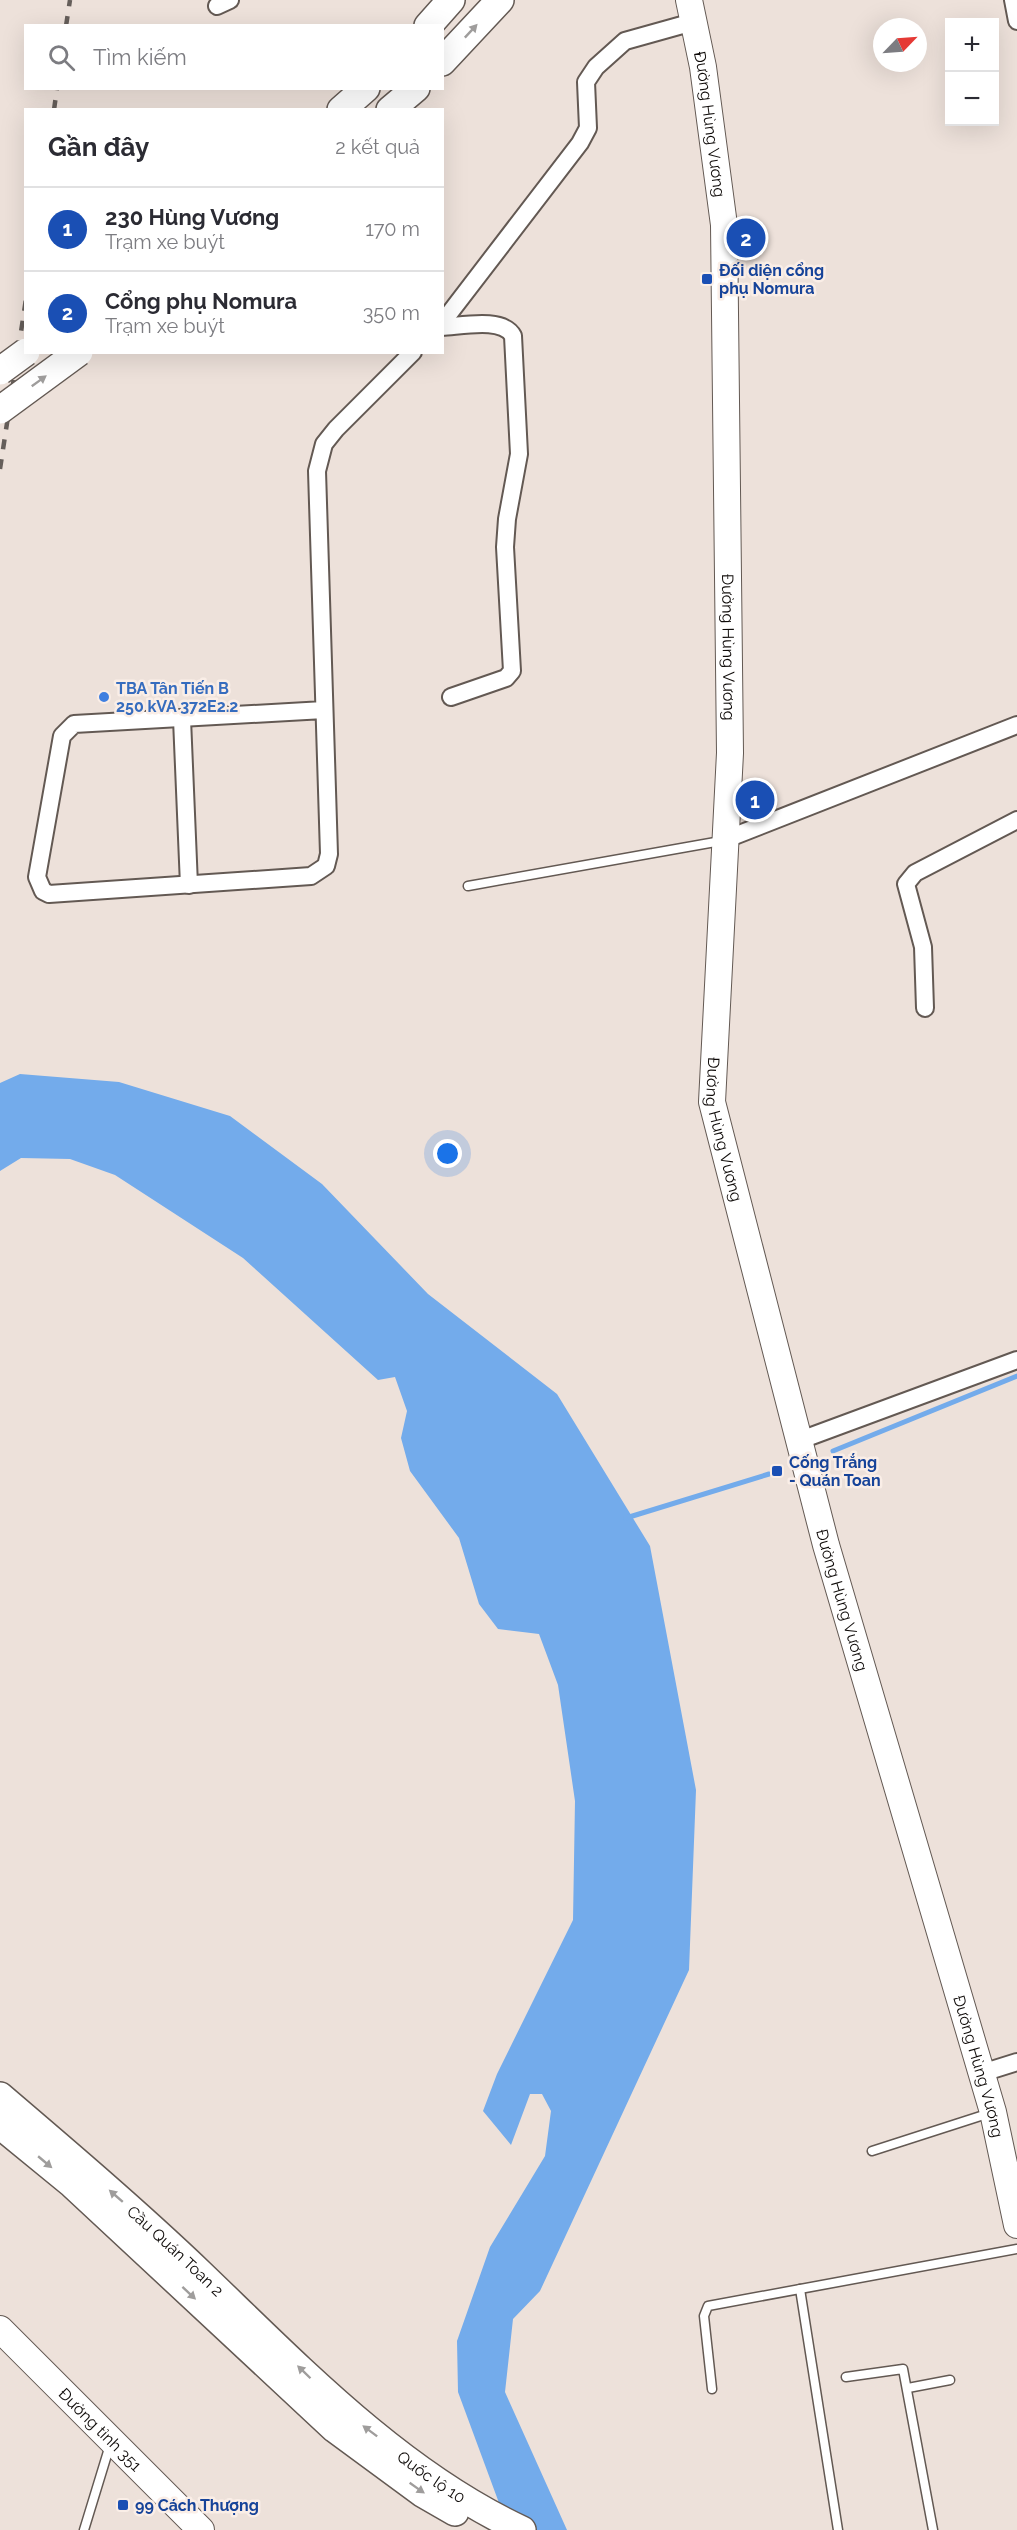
<!DOCTYPE html>
<html lang="vi">
<head>
<meta charset="utf-8">
<style>
  body { margin:0; font-family:Raleway,sans-serif; background:#f2f2f3; color:#2b2b33 }
  .controls { position:absolute; right:18px; top:18px; display:grid; overflow:hidden; border-radius:0px; box-shadow:0 6px 24px #0002 }
  .controls button { width:54px; height:54px; display:grid; place-items:center; padding:0; border:0; border-bottom:2px solid #e1e1e2; background:#fff; color:#2b2b33; font:30px sans-serif }
  .compass { position:absolute; left:873px; top:18px; width:54px; height:54px; border-radius:50%; background:#fff; box-shadow:0 6px 24px #0002; rotate:65deg }
  .you { position:absolute; left:448px; top:1154px; width:21px; height:21px; margin:-15px; border:4px solid #fff; border-radius:50%; background:#1a73e8; box-shadow:0 0 0 9px #1a73e833 }
  .badge { display:grid; place-items:center; width:39px; height:39px; border-radius:50%; background:#7c3aed; color:#fff; font-size:20px; font-weight:700 }
  .pin { position:absolute; translate:-50% -50%; border:3px solid #fff; box-shadow:0 2px 6px #0006 }
  .list { margin:0; padding:0; list-style:none }
  h2 { display:flex; justify-content:space-between; align-items:center; height:78px; margin:0; padding:0 24px; font-size:26px }
  h2 small { font-size:20px; font-weight:400; color:#7c7c81 }
  .list li { display:grid; grid-template-columns:39px 1fr auto; gap:18px; align-items:center; box-sizing:border-box; height:84px; padding:0 24px; border-top:2px solid #e1e1e2 }
  .list b { display:block; font-size:22px; white-space:nowrap }
  .list p { margin:0; font-size:20px; white-space:nowrap; color:#7c7c81 }
  .list em { font-size:20px; font-style:normal; color:#7c7c81 }
  .icon { flex:none; width:33px; height:33px; fill:none; stroke:currentColor; stroke-width:2; stroke-linecap:round; stroke-linejoin:round }
  .map { position:relative; flex:none; width:1017px; height:2530px; overflow:hidden }
  .search { position:absolute; background:#fff; box-shadow:0 6px 24px #0002; left:24px; top:24px; width:420px; height:66px; display:flex; align-items:center; gap:15px; box-sizing:border-box; padding:0 21px; border-radius:0px; color:#7c7c81; font-size:22px }
  .panel { position:absolute; background:#fff; box-shadow:0 6px 24px #0002; left:24px; top:108px; width:420px; height:246px; border-radius:0px }
  .map>svg:first-child { display:block }
  .water { fill:#73abeb }
  .lines { fill:none; stroke-linecap:round; stroke-linejoin:round }
  .stream { stroke:#73abeb; stroke-width:5 }
  .service-casing { stroke:#635953; stroke-width:11 }
  .minor-casing { stroke:#635953; stroke-width:20 }
  .primary-casing { stroke:#635953; stroke-width:28 }
  .trunk-casing { stroke:#635953; stroke-width:30 }
  .service { stroke:#fff; stroke-width:8 }
  .minor { stroke:#fff; stroke-width:16 }
  .primary { stroke:#fff; stroke-width:26 }
  .trunk { stroke:#fff; stroke-width:27 }
  .rail { stroke:#655e5a; stroke-width:4.5; stroke-dasharray:10 10; stroke-linecap:butt }
  .trunk-bridge-casing { stroke:#635953; stroke-width:30; stroke-linecap:butt }
  .trunk-bridge { stroke:#fff; stroke-width:27 }
  .oneway { fill:#9f9d9c }
  .transit-dot { fill:#1a4fb4; stroke:#faeee7; stroke-width:2 }
  .shop-dot { fill:#3f7fe0; stroke:#faeee7; stroke-width:2 }
  .labels { text-anchor:middle; dominant-baseline:central; stroke-width:5; stroke-linejoin:round; paint-order:stroke }
  .street-label { font-size:16px; fill:#0e0a08; stroke:#faeee7 }
  .transit-label { font-size:16px; font-weight:bold; fill:#164399; stroke:#faeee7; text-anchor:start }
  .shop-label { font-size:16px; font-weight:bold; fill:#366cbe; stroke:#faeee7; text-anchor:start }
</style>
</head>
<body>
<div class="map">
<svg width="1017" height="2530" viewBox="0 0 1017 2530">
  <rect width="100%" height="100%" fill="#ede1da"/>
  <polygon class="water" points="20,1074 119,1082 230,1116 322,1184 428,1294 557,1394 650,1546 696,1790 689,1970 540,2291 513,2319 505,2392 567,2530 509,2530 458,2392 457,2341 490,2247 545,2156 551,2111 542,2094 530,2094 511,2145 483,2111 497,2074 573,1920 575,1801 558,1685 539,1634 498,1629 479,1604 459,1538 410,1471 401,1438 407,1411 395,1377 378,1380 243,1258 115,1175 70,1159 21,1158 0,1171 0,1083"/>
  <g class="lines">
    <g class="stream">
      <polyline points="833,1451 1017,1376"/>
      <polyline points="626,1518 769,1474"/>
    </g>
    <defs>
      <g id="service">
        <polyline points="468,886 721,841"/>
        <polyline points="872,2151 990,2113"/>
        <polyline points="800,2289 838,2530"/>
        <polyline points="846,2377 903,2369 933,2530"/>
        <polyline points="908,2388 950,2380"/>
        <polyline points="712,2389 704,2316 708,2306 1017,2249"/>
        <polyline points="84,2530 110,2445"/>
      </g>
      <g id="minor">
        <polyline points="1013,0 1017,21"/>
        <polyline points="217,6 230,0"/>
        <polyline points="442,323 580,143 588,128 586,82 596,67 625,41 693,22"/>
        <path d="M442,327C462,326 503,317 513,336L519,454L507,519L505,547L512,671L506,678L451,697"/>
        <polyline points="324,710 74,724 62,736 37,877 43,891 49,894 311,876 326,866 329,854 317,471 324,444 336,429 413,352"/>
        <polyline points="182,719 189,885"/>
        <polyline points="724,840 1017,725"/>
        <polyline points="925,1008 923,947 906,884 915,873 1017,820"/>
        <polyline points="798,1441 1017,1360"/>
        <polyline points="982,2073 1017,2062"/>
      </g>
      <g id="primary">
        <path id="s1" d="M689,0L703,67L724,225L730,753L712,1102L826,1545L993,2112L1017,2225"/>
        <path id="s2" d="M0,2329L201,2530"/>
      </g>
      <g id="trunk">
        <polyline points="428,26 451,0"/>
        <polyline points="442,62 500,0"/>
        <polyline points="341,110 366,88"/>
        <polyline points="390,110 416,88"/>
        <path id="s3" d="M0,2096C68,2154 136,2212 200,2273C297,2366 399,2473 522,2530"/>
        <polyline points="0,2125 72,2184 335,2429 422,2493 455,2512"/>
      </g>
    </defs>
    <use href="#service" class="service-casing"/>
    <use href="#minor" class="minor-casing"/>
    <use href="#primary" class="primary-casing"/>
    <use href="#trunk" class="trunk-casing"/>
    <use href="#service" class="service"/>
    <use href="#minor" class="minor"/>
    <use href="#primary" class="primary"/>
    <use href="#trunk" class="trunk"/>
    <g class="rail">
      <polyline points="66,26 70,0"/>
      <polyline points="54,110 57,88"/>
      <polyline points="0,469 26,299"/>
    </g>
    <defs>
      <g id="trunk-bridge">
        <polyline points="0,371 26,352"/>
        <polyline points="0,410 79,352"/>
      </g>
    </defs>
    <use href="#trunk-bridge" class="trunk-bridge-casing"/>
    <use href="#trunk-bridge" class="trunk-bridge"/>
  </g>
  <defs><path id="oneway-solid" d="M-6-.8H1V-3.2L6.5 0L1 3.2V.8H-6Z" transform="scale(1.5)"/></defs>
  <g class="oneway">
    <use href="#oneway-solid" transform="translate(471 31) rotate(-47)"/>
    <use href="#oneway-solid" transform="translate(39 381) rotate(-36)"/>
    <use href="#oneway-solid" transform="translate(45 2162) rotate(40)"/>
    <use href="#oneway-solid" transform="translate(116 2196) rotate(-139)"/>
    <use href="#oneway-solid" transform="translate(189 2293) rotate(43)"/>
    <use href="#oneway-solid" transform="translate(304 2372) rotate(-136)"/>
    <use href="#oneway-solid" transform="translate(370 2431) rotate(-143)"/>
    <use href="#oneway-solid" transform="translate(417 2488) rotate(35)"/>
  </g>
  <g class="transit-dot">
    <rect x="701" y="273" width="12" height="12" rx="3"/>
    <rect x="771" y="1465" width="12" height="12" rx="3"/>
    <rect x="117" y="2499" width="12" height="12" rx="3"/>
  </g>
  <circle class="shop-dot" cx="104" cy="697" r="6"/>
  <g class="labels">
    <g class="street-label">
      <text stroke="none"><textPath href="#s1" startOffset="126">Đường Hùng Vương</textPath></text>
      <text stroke="none"><textPath href="#s1" startOffset="650">Đường Hùng Vương</textPath></text>
      <text stroke="none"><textPath href="#s1" startOffset="1134">Đường Hùng Vương</textPath></text>
      <text stroke="none"><textPath href="#s1" startOffset="1620">Đường Hùng Vương</textPath></text>
      <text stroke="none"><textPath href="#s1" startOffset="2106">Đường Hùng Vương</textPath></text>
      <text stroke="none"><textPath href="#s3" startOffset="234">Cầu Quán Toan 2</textPath></text>
      <text stroke="none"><textPath href="#s2" startOffset="142">Đường tỉnh 351</textPath></text>
      <text stroke="none"><textPath href="#s3" startOffset="576">Quốc lộ 10</textPath></text>
    </g>
    <g class="transit-label">
      <text x="719" y="270">Đối diện cổng<tspan x="719" dy="18">phụ Nomura</tspan></text>
      <text x="789" y="1462">Cống Trắng<tspan x="789" dy="18">- Quán Toan</tspan></text>
      <text x="135" y="2505">99 Cách Thượng</text>
    </g>
    <g class="shop-label">
      <text x="116" y="688">TBA Tân Tiến B<tspan x="116" dy="18">250 kVA 372E2.2</tspan></text>
    </g>
  </g>
</svg>
<div class="controls">
<button>+</button>
<button>−</button>
</div>
<svg class="compass" viewBox="-18 -18 36 36"><path d="M0-13l5 13h-10z" fill="#e53935"/><path d="M0 13l5-13h-10z" fill="#7c7c81"/></svg>
<div class="you"></div>
<div class="pin badge" style="left:755px;top:800px;background:#1a4fb4">1</div>
<div class="pin badge" style="left:746px;top:238px;background:#1a4fb4">2</div>
<div class="search"><svg class="icon" aria-label="search" viewBox="0 0 24 24"><circle cx="10" cy="10" r="6"/><path d="M15 15l6 6"/></svg>Tìm kiếm</div>
<section class="panel">
<h2>Gần đây<small>2 kết quả</small></h2>
<ul class="list">
<li><span class="badge" style="background:#1a4fb4">1</span><div><b>230 Hùng Vương</b><p>Trạm xe buýt</p></div><em>170 m</em></li>
<li><span class="badge" style="background:#1a4fb4">2</span><div><b>Cổng phụ Nomura</b><p>Trạm xe buýt</p></div><em>350 m</em></li>
</ul>
</section>
</div>
</body>
</html>
